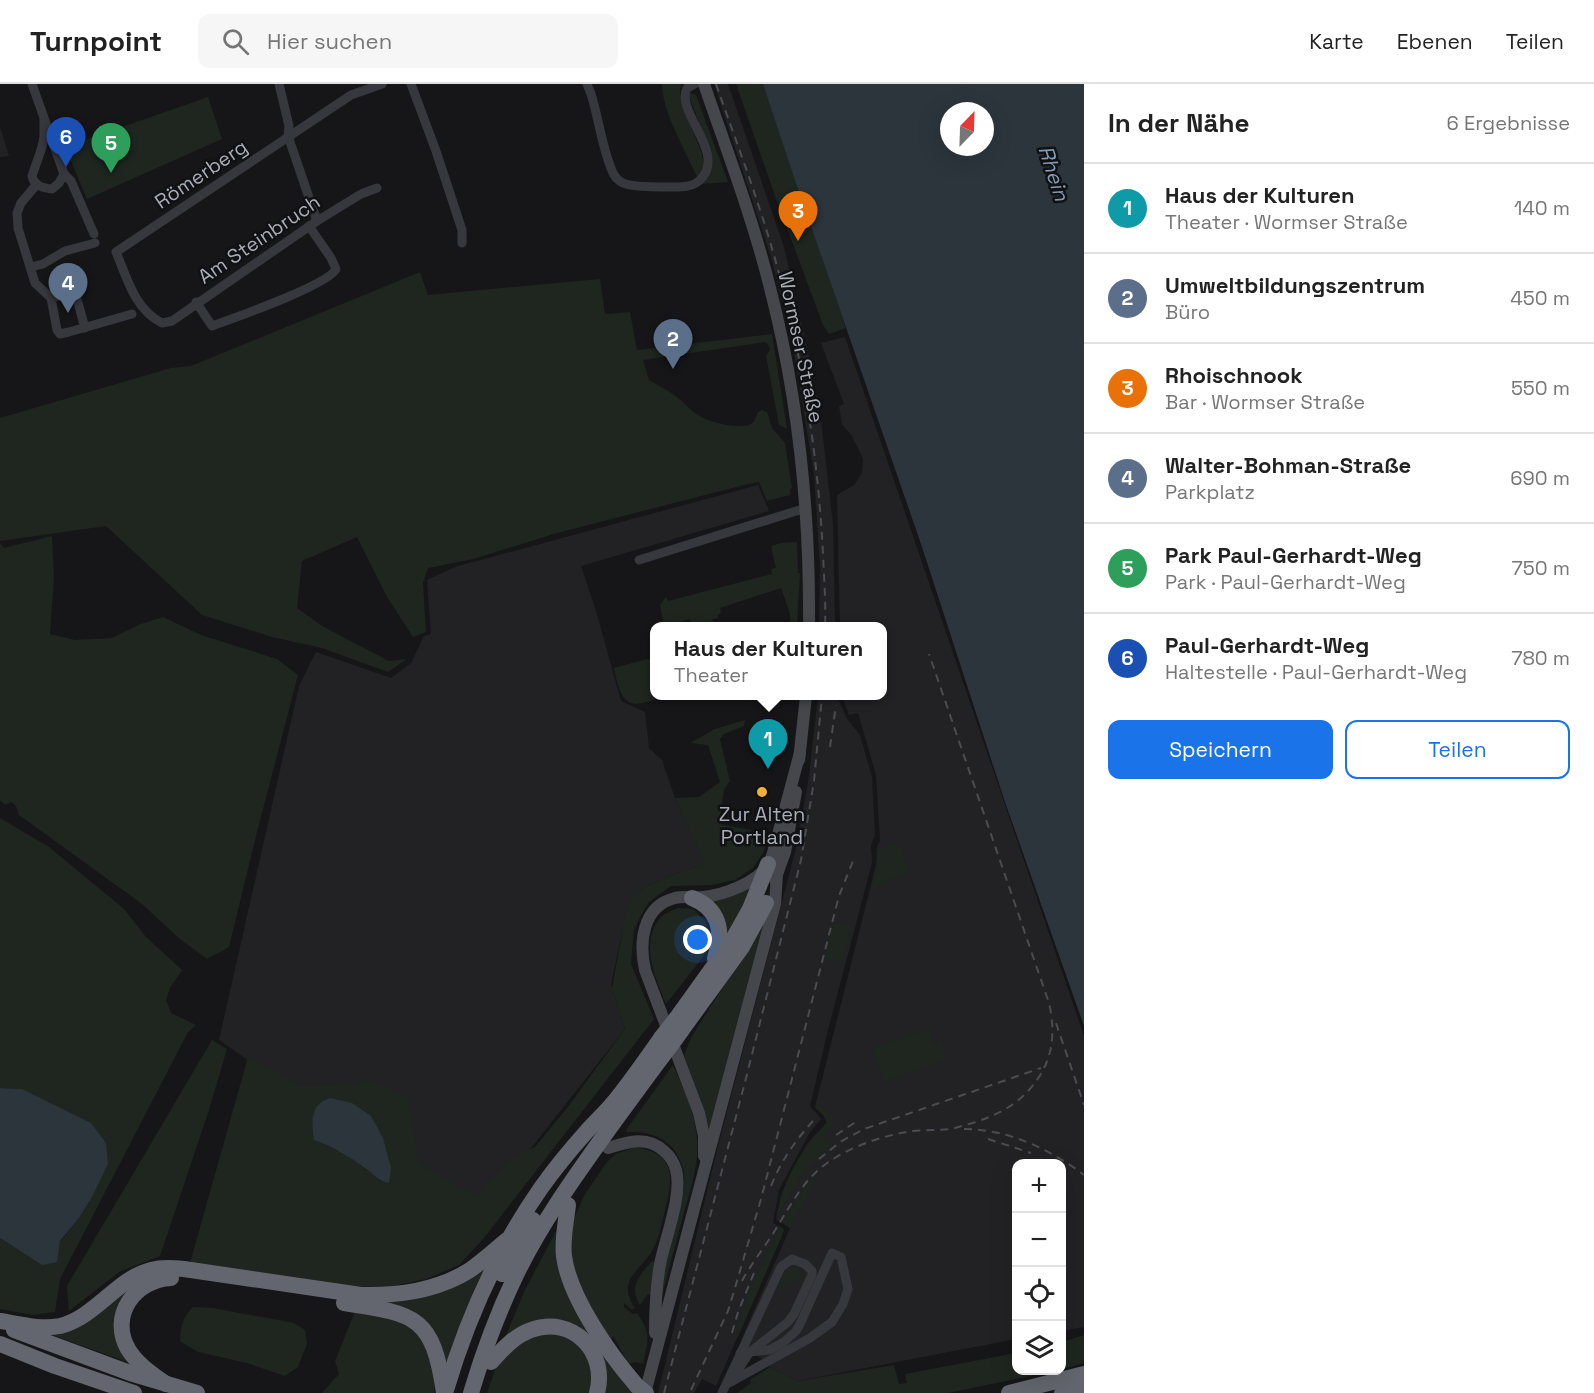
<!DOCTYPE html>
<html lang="de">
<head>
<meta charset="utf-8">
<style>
  body { margin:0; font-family:"Space Grotesk",sans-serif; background:#f6f6f6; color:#222 }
  .controls { position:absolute; right:18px; bottom:18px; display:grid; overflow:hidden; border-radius:12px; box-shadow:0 6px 24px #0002 }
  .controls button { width:54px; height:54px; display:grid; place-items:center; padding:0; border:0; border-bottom:2px solid #e0e0e0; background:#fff; color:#222; font:30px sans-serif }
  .compass { position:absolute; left:940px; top:18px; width:54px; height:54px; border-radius:50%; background:#fff; box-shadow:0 6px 24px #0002; rotate:23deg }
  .you { position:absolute; left:698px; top:856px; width:21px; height:21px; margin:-15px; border:4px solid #fff; border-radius:50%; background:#1a73e8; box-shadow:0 0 0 9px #1a73e833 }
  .badge { display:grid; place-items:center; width:39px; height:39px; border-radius:50%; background:#1a73e8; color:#fff; font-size:20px; font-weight:700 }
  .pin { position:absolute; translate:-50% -50px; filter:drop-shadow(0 2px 3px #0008) }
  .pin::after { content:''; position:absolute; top:32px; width:21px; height:18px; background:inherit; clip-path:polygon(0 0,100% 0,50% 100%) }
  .popup { position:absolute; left:650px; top:538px; width:237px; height:78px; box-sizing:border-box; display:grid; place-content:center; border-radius:12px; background:#fff; filter:drop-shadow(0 2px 4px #0005); font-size:20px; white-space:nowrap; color:#767676 }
  .popup b { font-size:22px; color:#222 }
  .popup::after { content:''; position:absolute; left:50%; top:100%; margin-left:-12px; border:12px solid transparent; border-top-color:#fff }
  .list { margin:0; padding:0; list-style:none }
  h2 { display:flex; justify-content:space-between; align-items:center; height:78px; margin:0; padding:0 24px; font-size:26px }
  h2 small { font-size:20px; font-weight:400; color:#767676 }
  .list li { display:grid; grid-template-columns:39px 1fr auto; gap:18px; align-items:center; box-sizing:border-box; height:90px; padding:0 24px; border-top:2px solid #e0e0e0 }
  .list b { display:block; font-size:22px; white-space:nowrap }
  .list p { margin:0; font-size:20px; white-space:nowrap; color:#767676 }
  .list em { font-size:20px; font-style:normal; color:#767676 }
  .actions { display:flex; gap:12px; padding:18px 24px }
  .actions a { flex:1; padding:14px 0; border:2px solid #1a73e8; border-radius:12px; text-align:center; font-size:21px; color:#1a73e8 }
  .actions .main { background:#1a73e8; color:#fff }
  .icon { flex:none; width:33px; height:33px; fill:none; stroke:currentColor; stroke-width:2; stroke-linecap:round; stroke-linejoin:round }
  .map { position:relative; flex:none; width:1084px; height:1309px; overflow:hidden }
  header { display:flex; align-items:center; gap:36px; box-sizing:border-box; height:84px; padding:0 30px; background:#fff; border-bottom:2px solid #e0e0e0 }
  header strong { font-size:28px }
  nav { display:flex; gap:33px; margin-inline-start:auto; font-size:21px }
  .search { width:420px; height:54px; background:#f6f6f6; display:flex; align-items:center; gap:15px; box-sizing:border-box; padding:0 21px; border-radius:12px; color:#767676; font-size:22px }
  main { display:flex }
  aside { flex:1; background:#fff }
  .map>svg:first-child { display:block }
  .built { fill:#222225 }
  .green { fill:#1e261f; fill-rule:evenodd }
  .water { fill:#2c353c; fill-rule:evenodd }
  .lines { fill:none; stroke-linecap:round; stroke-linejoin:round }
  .street { stroke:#37383d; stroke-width:9 }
  .secondary { stroke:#45474d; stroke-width:12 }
  .highway { stroke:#63666e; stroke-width:16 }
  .rail { stroke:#4a4c52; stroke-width:2; stroke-dasharray:8 6; stroke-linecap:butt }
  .highway-bridge { stroke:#63666e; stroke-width:16 }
  .poi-dot { fill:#f2b134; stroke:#111113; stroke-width:2 }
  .labels { text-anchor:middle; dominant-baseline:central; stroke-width:5; stroke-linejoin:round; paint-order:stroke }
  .street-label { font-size:20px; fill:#a8adb8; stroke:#111113 }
  .poi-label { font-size:20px; fill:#a8adb8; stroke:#111113 }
  .water-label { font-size:21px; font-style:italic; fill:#7f9bb3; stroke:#111113 }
</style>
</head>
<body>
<header>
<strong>Turnpoint</strong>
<div class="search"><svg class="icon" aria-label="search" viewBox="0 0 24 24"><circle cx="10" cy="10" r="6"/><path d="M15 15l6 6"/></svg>Hier suchen</div>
<nav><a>Karte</a><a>Ebenen</a><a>Teilen</a></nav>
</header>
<main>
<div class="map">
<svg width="1084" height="1309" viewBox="0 0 1084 1309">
  <rect width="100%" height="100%" fill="#161618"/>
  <g class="built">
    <polygon points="714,0 728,0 784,163 810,276 821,336 833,440 835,542 819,542 820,484 814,390 793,262 771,173"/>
    <polygon points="0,43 9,72 0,73"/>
    <polygon points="845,253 1084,952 1084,1243 1062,1247 1062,1080 1017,1080 1016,1255 798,1297 770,1283 741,1256 790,1144 776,1136 781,1111 786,1099 807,1060 827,1038 823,1031 815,1023 876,781 877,762 880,757 876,691 858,629 849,631 842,612 882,612 882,542 840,542 837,411 854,401 862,389 863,375 852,352 842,340 839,322 844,320 821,259"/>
    <polygon points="758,401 769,427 581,482 596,527 621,617 645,628 649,664 662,676 675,714 707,780 675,790 646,802 629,817 611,900 625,945 475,1135 219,956 299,602 316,568 391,594 411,579 424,552 431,550 427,496 455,483"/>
    <polygon points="818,612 837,612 846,633 860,651 872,693 875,751 871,761 872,779 828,946 810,1022 821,1035 810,1048 779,1106 773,1139 783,1144 784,1147 716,1302 702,1295 694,1309 658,1309 718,1062 796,764 809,692"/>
  </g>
  <g class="green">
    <path d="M662,0H681C675,24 709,68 703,86C702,88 699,92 697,93C686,67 662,28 662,0Z"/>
    <polygon points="736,0 763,0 846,244 829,250 823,241 774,109"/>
    <polygon points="690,9 696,11 728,98 701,100 710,88 712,73 689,12"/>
    <polygon points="208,13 222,55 87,115 65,63"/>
    <path d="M420,188L428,211L600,195L605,230L630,228L637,266L772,250L787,345L779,341L766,272L770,265L768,260L765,258L643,276L649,296C657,301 666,305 674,311C683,317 690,326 699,332C709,338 740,346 751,340C755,338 756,332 758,328L762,326L767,328L772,344L785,359L792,404L790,405V411L767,417L759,398L748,400L557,449L473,475L428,484L423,499L426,548L413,553L387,513L357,453L302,477L297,524L322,542L389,577L407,575L388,588L322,564L272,553L202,531L106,442L0,457V334L171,284L191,282Z"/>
    <polygon points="52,452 54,494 50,550 75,556 112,554 141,540 163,533 201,551 277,575 298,591 256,752 229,863 207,875 181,856 142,820 19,731 16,722 11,718 6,721 0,717 0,459 4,464"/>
    <polygon points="797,458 798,489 800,489 797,542 790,542 790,530 781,504 720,524 721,528 718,531 718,534 712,535 714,542 693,542 690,535 664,542 660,521 666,513 668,517 772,490 771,485 776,484 771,462 781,459"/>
    <path d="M647,575L654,576V612H663C627,628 621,619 614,584Z"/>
    <path d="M745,636L744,642L724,650L720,655L730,697L724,706L719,740L751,746L769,753L763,769L753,784L735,796L712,801L671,802L649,818L641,831L634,846L631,880L654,935L484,1154L459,1181L426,1195L388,1203L345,1202L190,1179L248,973L301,1002L353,1000L370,996L408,1013L418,1079L476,1113L513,1073L535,1063L567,1024L625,945L612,904L628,817L646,802L675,790L706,780L675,714L699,713L720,698L708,661L690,659L715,645ZM383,1054L381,1098C362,1080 339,1064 314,1056Z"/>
    <polygon points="0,734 49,763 124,825 146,853 182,886 170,904 166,916 171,929 196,941 188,948 60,1195 55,1228 33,1231 0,1225 0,1154 42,1181 79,1134 22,1005 0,1004"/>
    <polygon points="894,761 902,765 909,789 873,802 878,782 878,765"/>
    <polygon points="755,801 727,854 708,814"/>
    <path d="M678,824L693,825L705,837L710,852L706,869L666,920C655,893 639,858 661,833C665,829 672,827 678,824Z"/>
    <polygon points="764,838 749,903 712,1046 708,1045 703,1025 684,971 692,952"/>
    <polygon points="834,838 851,842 842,879 825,874"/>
    <polygon points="928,945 933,960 941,957 946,972 941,978 884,998 873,963"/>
    <polygon points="212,956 227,965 208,1029 160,1172 119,1188 69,1227 67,1202"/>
    <path d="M673,981C684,1004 695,1030 697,1055C699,1080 691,1104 684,1128C677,1156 669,1184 662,1212C663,1201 663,1190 665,1180C669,1154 680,1129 684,1104C687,1082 675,1059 655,1052C646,1048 637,1048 627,1048L626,1046Z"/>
    <path d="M821,1021L834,1036L832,1042L822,1052L832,1061C819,1073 805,1085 796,1101C789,1112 784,1123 776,1134C784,1096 799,1067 827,1039L823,1031L815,1023Z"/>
    <path d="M636,1063C679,1071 672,1096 664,1130C661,1143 658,1157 651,1169C646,1176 630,1192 629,1198C626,1207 630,1218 635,1224L632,1226L624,1219V1223L633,1230L637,1229C652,1251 648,1255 643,1280L635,1278L629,1280L613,1252L611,1258L590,1225L570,1179L572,1139L585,1110L607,1078L616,1070Z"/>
    <polygon points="818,1090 790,1144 783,1139 804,1104"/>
    <polygon points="780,1143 784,1147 737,1255 737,1253 739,1247 737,1244 749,1207"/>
    <polygon points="556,1147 556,1162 635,1309 602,1309 578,1246 505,1254 524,1208"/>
    <path d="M652,1177L656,1179L652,1211L648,1210L640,1221C628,1203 640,1191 652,1177Z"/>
    <path d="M487,1179L488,1181L470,1221L446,1284C438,1265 437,1248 418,1234C396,1217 343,1214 316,1210C270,1204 225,1197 179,1191C169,1190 157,1190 147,1195C116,1212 107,1253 133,1278V1280L41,1247C52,1247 63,1246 73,1242C113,1224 128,1185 178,1188L352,1214L392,1215L426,1209L448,1202Z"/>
    <polygon points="792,1183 798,1184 801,1187 800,1193 775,1211 784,1191"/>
    <path d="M193,1223L213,1224L294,1239L305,1246L307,1260L298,1283L285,1292L247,1279L198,1268L180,1257C181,1242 182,1234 193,1223Z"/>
    <polygon points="356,1225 382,1227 427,1255 436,1283 434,1309 322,1309 339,1290 335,1277"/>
    <polygon points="535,1249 569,1251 594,1278 593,1309 487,1309 496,1283 502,1273"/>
    <polygon points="1084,1251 1084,1279 1062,1285 1062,1258"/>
    <polygon points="1016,1269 1017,1286 1054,1287 948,1309 737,1309 751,1299 750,1296 770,1283 798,1297 894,1281 899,1300 907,1299 905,1290"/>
  </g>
  <g class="water">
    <path d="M763,0H1084V942L1005,718L921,460L795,96ZM949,27H985V63H949Z"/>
    <polygon points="0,1004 22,1005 91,1039 106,1059 108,1080 93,1111 79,1134 60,1157 57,1178 42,1181 0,1154"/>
    <path d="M330,1014L352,1019L371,1032L383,1054L391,1084L389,1099C377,1097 375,1091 365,1084C350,1073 332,1062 314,1056C312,1038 309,1021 330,1014Z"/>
  </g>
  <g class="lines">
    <g class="street">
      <path d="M32,0L64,90L59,99L52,105C43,104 34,102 32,92L42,63L44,53V35"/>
      <polyline points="279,0 289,42 288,52 317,137"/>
      <polyline points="411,0 436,67 462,146 462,159"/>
      <path d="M587,0L591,10C599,35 602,65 613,89C615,93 619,97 623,99C634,104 651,102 664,103C677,103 693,105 702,94C725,67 675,28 687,4L695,0"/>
      <polyline points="64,90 71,97 94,150"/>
      <polyline points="37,100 21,119 17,129 18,144 35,199 51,214 57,246 60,250 69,248 132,230"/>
      <path d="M377,104L361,110L317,137L172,237L162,239C135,226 127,194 116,168L351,11L382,0"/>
      <polyline points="31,183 43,180 65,167 95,159"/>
      <polyline points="51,214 75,208 85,244"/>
      <path d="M196,218L212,242C234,234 328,201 336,185L331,174L309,142"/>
      <polyline points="639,476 806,424"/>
      <polyline points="727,1300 810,1254 832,1238 843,1220 848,1205 841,1173 832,1169 800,1240 796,1247 784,1258 769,1266 740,1269"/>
      <polyline points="722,1309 781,1183 792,1175 805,1180 812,1187 812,1191 794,1230 788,1238 749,1269 740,1283 730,1296"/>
    </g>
    <g class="secondary">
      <path d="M704,0C727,67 753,135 770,204C799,316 810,427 809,542"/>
      <polyline points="799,676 806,612"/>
      <polyline points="775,796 785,768 796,708"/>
      <path d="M608,1064C627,1058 647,1051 664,1067C670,1072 674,1078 676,1086C683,1110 665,1155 660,1180C656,1203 655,1226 655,1249"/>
      <path d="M704,1072V1052L699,1029L645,886C639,859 642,822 675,814C684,812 694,814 703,813C724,811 756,799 768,781C773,774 774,762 777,754C785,726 792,698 800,669"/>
      <polyline points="645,1309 775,820 777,790"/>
    </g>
    <g class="highway">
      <path d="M692,814C720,825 724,848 715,874"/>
      <polyline points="676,935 732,857 750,825 768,780"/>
      <polyline points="681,947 742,863 766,819"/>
      <path d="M568,1121C566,1138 562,1155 564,1172C569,1213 610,1271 637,1302"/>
      <polyline points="502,1190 533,1136"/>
      <path d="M344,1219C416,1230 433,1232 444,1309"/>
      <path d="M0,1237C19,1240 41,1246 60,1242C96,1233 116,1195 151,1186C162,1183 173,1184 184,1185L361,1211C399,1212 437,1207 470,1186C483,1177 495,1166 507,1156"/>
      <polyline points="14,1246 130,1289 197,1309"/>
      <polyline points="0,1260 55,1282 134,1309"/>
      <path d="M491,1278C503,1265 514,1252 531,1246C573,1231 608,1268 597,1309"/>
      <path d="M166,1300C152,1290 137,1280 128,1265C109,1231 135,1196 171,1194"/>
      <path d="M446,1306C468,1232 497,1167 541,1104C555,1084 571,1065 587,1047C597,1036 609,1025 618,1013C633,994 647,974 661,954"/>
      <path d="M471,1309C483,1269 497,1231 515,1193C541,1139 576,1091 611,1042C631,1015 650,988 671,961"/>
      <polyline points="1009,1309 1084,1290"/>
      <polyline points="1062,1309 1084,1303"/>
    </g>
    <g class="rail">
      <path d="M716,0C737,60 760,120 777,182C803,276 818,372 823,470C824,494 826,518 825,542"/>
      <polyline points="830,663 836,621"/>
      <polyline points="1056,939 1084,1021"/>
      <path d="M964,1045C1007,1045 1050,1065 1084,1091"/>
      <polyline points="836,1051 857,1037"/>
      <polyline points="988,1055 1031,1069"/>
      <polyline points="819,1075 840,1058 864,1045 1041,984"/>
      <path d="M771,1102C781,1077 795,1057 813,1037"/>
      <path d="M742,1197C751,1180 764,1164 774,1148C791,1121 803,1095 830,1077C851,1063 877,1054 901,1049C918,1045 935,1047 951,1045C957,1044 963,1041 969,1040C999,1031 1021,1020 1039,993C1054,970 1055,945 1049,919L929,570"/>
      <polyline points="732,1249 738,1228 754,1189"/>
      <polyline points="691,1306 728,1227 735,1204 761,1115 839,812 855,772"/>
      <polyline points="664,1309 745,998 801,776 814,697 822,612"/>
    </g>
    <g class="highway-bridge">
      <polyline points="661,954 676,935"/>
      <polyline points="671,961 681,947"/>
      <polyline points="637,1302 646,1309"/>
    </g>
  </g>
  <circle class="poi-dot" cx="762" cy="708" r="6"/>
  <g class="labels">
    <g class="street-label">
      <text transform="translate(201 90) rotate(-34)">Römerberg</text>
      <text transform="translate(259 155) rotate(-34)">Am Steinbruch</text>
      <text transform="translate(801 263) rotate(78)">Wormser Straße</text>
    </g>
    <g class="poi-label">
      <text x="762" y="730">Zur Alten<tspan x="762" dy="23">Portland</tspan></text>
    </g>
    <g class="water-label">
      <text transform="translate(1054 89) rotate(72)">Rhein</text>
    </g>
  </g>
</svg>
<div class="controls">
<button>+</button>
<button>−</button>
<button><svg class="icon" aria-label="locate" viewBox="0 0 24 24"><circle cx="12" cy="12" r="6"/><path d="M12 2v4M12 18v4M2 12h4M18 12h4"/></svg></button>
<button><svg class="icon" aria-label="layers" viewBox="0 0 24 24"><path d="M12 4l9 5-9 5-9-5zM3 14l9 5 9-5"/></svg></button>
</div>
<svg class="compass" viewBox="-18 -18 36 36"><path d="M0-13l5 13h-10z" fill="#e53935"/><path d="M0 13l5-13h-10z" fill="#767676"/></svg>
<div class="you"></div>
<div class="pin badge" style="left:768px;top:685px;background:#0f9aa8">1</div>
<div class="popup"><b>Haus der Kulturen</b>Theater</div>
<div class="pin badge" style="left:673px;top:285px;background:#5c6f8a">2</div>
<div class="pin badge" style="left:798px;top:157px;background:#e8710a">3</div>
<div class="pin badge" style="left:68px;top:229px;background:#5c6f8a">4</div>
<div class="pin badge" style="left:111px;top:89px;background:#2e9e5b">5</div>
<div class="pin badge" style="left:66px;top:83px;background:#1a4fb4">6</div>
</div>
<aside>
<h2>In der Nähe<small>6 Ergebnisse</small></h2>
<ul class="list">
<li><span class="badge" style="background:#0f9aa8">1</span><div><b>Haus der Kulturen</b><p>Theater · Wormser Straße</p></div><em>140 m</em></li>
<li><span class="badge" style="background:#5c6f8a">2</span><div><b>Umweltbildungszentrum</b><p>Büro</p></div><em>450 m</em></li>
<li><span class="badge" style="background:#e8710a">3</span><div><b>Rhoischnook</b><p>Bar · Wormser Straße</p></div><em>550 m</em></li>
<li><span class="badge" style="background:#5c6f8a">4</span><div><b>Walter-Bohman-Straße</b><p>Parkplatz</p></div><em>690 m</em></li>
<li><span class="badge" style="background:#2e9e5b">5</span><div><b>Park Paul-Gerhardt-Weg</b><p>Park · Paul-Gerhardt-Weg</p></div><em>750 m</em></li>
<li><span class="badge" style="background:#1a4fb4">6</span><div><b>Paul-Gerhardt-Weg</b><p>Haltestelle · Paul-Gerhardt-Weg</p></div><em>780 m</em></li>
</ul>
<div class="actions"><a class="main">Speichern</a><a>Teilen</a></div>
</aside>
</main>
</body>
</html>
